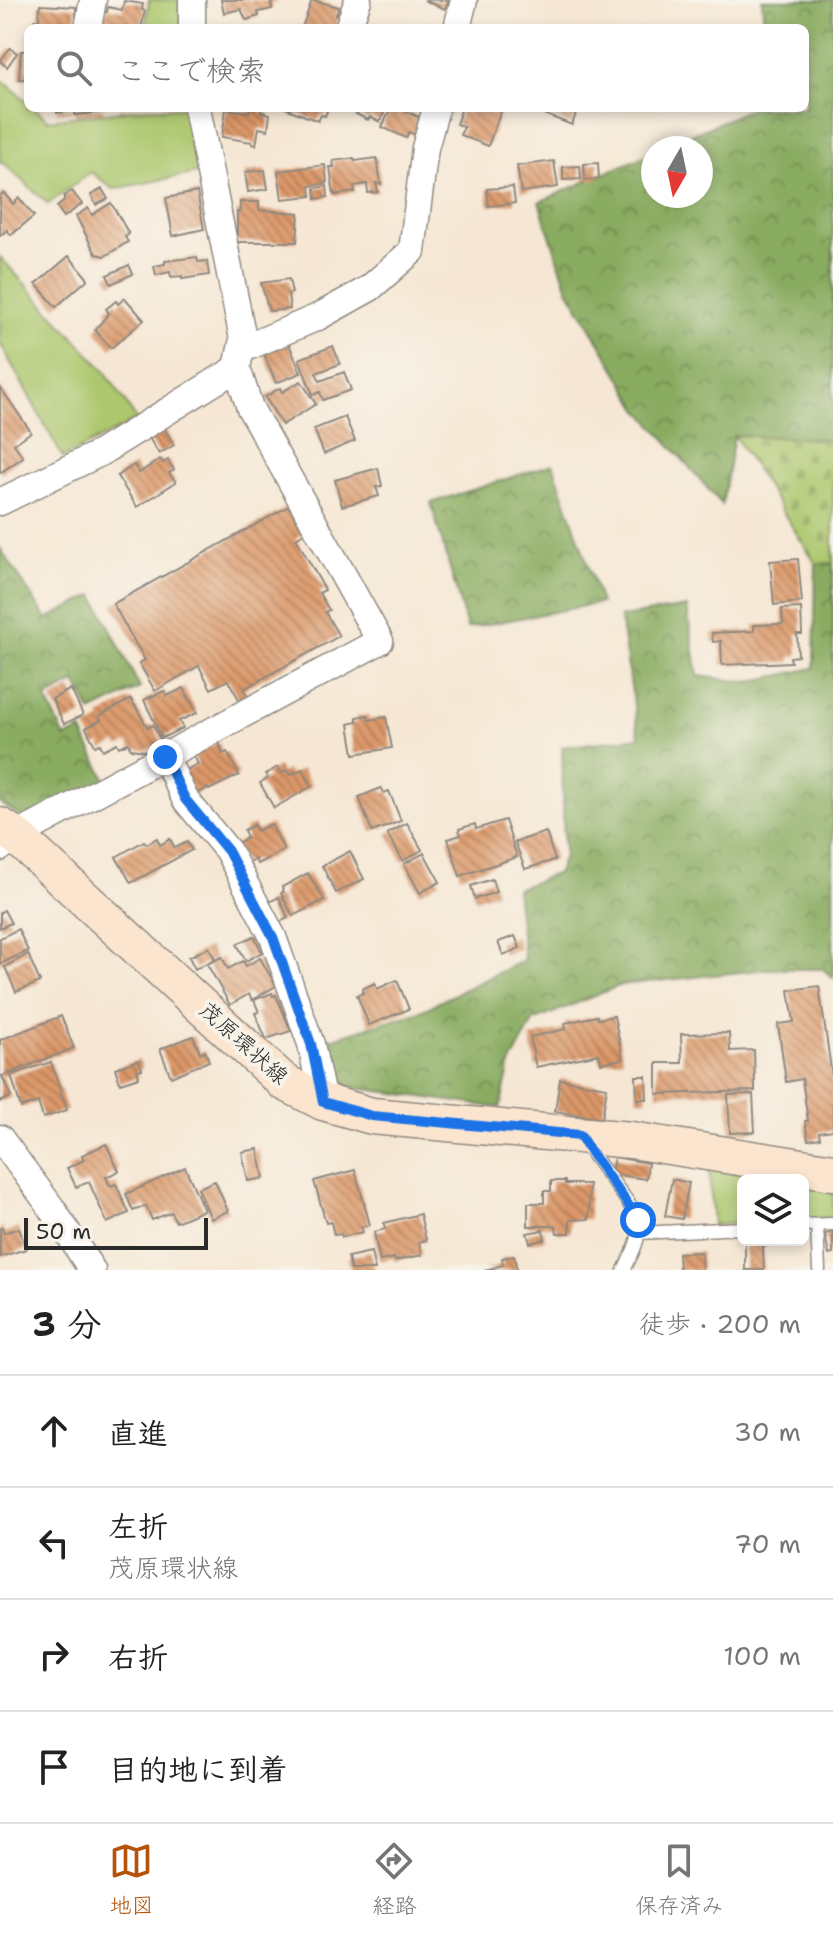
<!DOCTYPE html>
<html lang="ja">
<head>
<meta charset="utf-8">
<style>
  body { margin:0; font-family:"Shantell Sans","Klee One",sans-serif; background:#f6f6f6; color:#222 }
  .controls { position:absolute; right:24px; bottom:24px; display:grid; overflow:hidden; border-radius:12px; box-shadow:0 4px 12px #0003 }
  .controls button { width:72px; height:72px; display:grid; place-items:center; padding:0; border:0; border-bottom:2px solid #e0e0e0; background:#fff; color:#222; font:40px sans-serif }
  .compass { position:absolute; left:641px; top:136px; width:72px; height:72px; border-radius:50%; background:#fff; box-shadow:0 4px 12px #0003; rotate:189deg }
  .scale { position:absolute; left:24px; bottom:20px; width:184px; box-sizing:border-box; padding-left:8px; border:4px solid #2b2b2b; border-top:0; font-size:22px; line-height:28px; white-space:nowrap; color:#2b2b2b; -webkit-text-stroke:6px #f7f3e8; paint-order:stroke }
  .stop { position:absolute; width:24px; height:24px; margin:-18px; border:6px solid #1a73e8; border-radius:50%; background:#fff }
  .stop.end { background:#1a73e8; border-color:#fff; box-shadow:0 2px 8px #0008 }
  .list { margin:0; padding:0; list-style:none }
  h2 { display:flex; justify-content:space-between; align-items:center; height:104px; margin:0; padding:0 32px; font-size:34px }
  h2 small { font-size:26px; font-weight:400; color:#767676 }
  .list li { display:grid; grid-template-columns:52px 1fr auto; gap:24px; align-items:center; box-sizing:border-box; height:112px; padding:0 32px; border-top:2px solid #e0e0e0 }
  .list b { display:block; font-size:30px; white-space:nowrap }
  .list p { margin:0; font-size:26px; white-space:nowrap; color:#767676 }
  .list em { font-size:26px; font-style:normal; color:#767676 }
  .icon { flex:none; width:44px; height:44px; fill:none; stroke:currentColor; stroke-width:2; stroke-linecap:round; stroke-linejoin:round }
  .map { position:relative; flex:none; width:833px; height:1270px; overflow:hidden }
  .search { position:absolute; background:#fff; box-shadow:0 4px 12px #0003; left:24px; right:24px; top:24px; height:88px; display:flex; align-items:center; gap:20px; box-sizing:border-box; padding:0 28px; border-radius:12px; color:#767676; font-size:30px }
  .sheet { height:552px; background:#fff }
  nav { display:flex; justify-content:space-around; align-items:center; box-sizing:border-box; height:112px; border-top:2px solid #e0e0e0; background:#fff; font-size:22px; color:#767676 }
  nav a { display:grid; justify-items:center; gap:4px }
  nav .on { color:#b45309 }
  .map>svg:first-child { display:block }
  .green { fill:#acc76d; stroke:#6c794c; stroke-width:2 }
  .forest { fill:url(#forest-crowns); stroke:#5a6c46; stroke-width:2 }
  .cemetery { fill:url(#cemetery-stones); stroke:#6c794c; stroke-width:2 }
  .building { fill:url(#building-back-hatch) }
  .lines { fill:none; stroke-linecap:round; stroke-linejoin:round }
  .lane-casing { stroke:#908980; stroke-width:15 }
  .street-casing { stroke:#908980; stroke-width:29 }
  .secondary-casing { stroke:#908980; stroke-width:39 }
  .lane { stroke:#fff; stroke-width:12 }
  .street { stroke:#fff; stroke-width:26 }
  .secondary { stroke:#fbe5cf; stroke-width:36 }
  .route { stroke:#1a73e8; stroke-width:10 }
  .labels { text-anchor:middle; dominant-baseline:central; stroke-width:8; stroke-linejoin:round; paint-order:stroke }
  .street-label { font-size:22px; fill:#2b2b2b; stroke:#f7f3e8 }
</style>
</head>
<body>
<div class="map">
<svg width="833" height="1270" viewBox="0 0 833 1270">
  <defs>
    <pattern id="forest-crowns" width="20" height="18" patternUnits="userSpaceOnUse" patternTransform="scale(2)"><rect width="20" height="18" fill="#89ac60"/><path d="M2 6a3 3 0 1 1 6 0M12 15a3 3 0 1 1 6 0" fill="none" stroke="#708c4f"/></pattern>
    <pattern id="cemetery-stones" width="16" height="16" patternUnits="userSpaceOnUse" patternTransform="scale(2)"><rect width="16" height="16" fill="#acc76d"/><path d="M2 7V4a2 2 0 0 1 4 0v3zM10 15v-3a2 2 0 0 1 4 0v3z" fill="#94ab5f"/></pattern>
    <pattern id="building-back-hatch" width="6" height="6" patternUnits="userSpaceOnUse" patternTransform="scale(2)"><rect width="6" height="6" fill="#db9768"/><path d="M-1 5l2 2M0 0l6 6M5-1l2 2" fill="none" stroke="#b27b56"/></pattern>
  </defs>
  <rect width="100%" height="100%" fill="#f7f3e8"/>
  <filter id="ink" filterUnits="userSpaceOnUse"><feTurbulence type="fractalNoise" baseFrequency=".0125" numOctaves="2"/><feDisplacementMap in="SourceGraphic" scale="16" xChannelSelector="R" yChannelSelector="G"/><feConvolveMatrix kernelMatrix="1 2 1 2 8 2 1 2 1" color-interpolation-filters="sRGB"/></filter>
  <filter id="wash" filterUnits="userSpaceOnUse"><feTurbulence type="fractalNoise" baseFrequency=".006" numOctaves="4" result="noise"/><feDisplacementMap in="SourceGraphic" scale="32" xChannelSelector="R" yChannelSelector="G"/><feGaussianBlur stdDeviation="1.8" result="paint"/><feColorMatrix in="noise" values="0 0 0 0 0 0 0 0 0 0 0 0 0 0 0 0 0 1.4 0 .05"/><feComposite in="paint" operator="in"/></filter>
  <g filter="url(#wash)">
    <rect width="100%" height="100%" fill="#f6e7d4"/>
    <g class="green">
      <polygon points="149,0 183,0 183,28 145,28"/>
      <polygon points="0,78 28,102 28,108 35,108 48,120 146,108 190,108 198,173 113,189 91,172 48,204 2,162 0,163"/>
      <polygon points="0,257 105,371 137,420 63,458 0,343"/>
      <polygon points="709,1168 796,1180 743,1180 743,1223 713,1225"/>
      <polygon points="803,1181 833,1185 833,1218 803,1220"/>
    </g>
    <g class="forest">
      <polygon points="762,0 833,0 833,440 734,436 722,505 639,409 568,289 539,202 653,152 653,196 701,196 701,148 662,148 752,108 805,108 805,28 764,28"/>
      <polygon points="553,464 601,603 467,628 431,503"/>
      <polygon points="0,548 47,619 94,595 140,688 91,712 76,682 46,698 65,738 81,730 106,780 26,820 0,803"/>
      <polygon points="833,563 833,978 823,969 768,969 621,985 533,1021 510,1065 500,1108 329,1084 318,1043 423,1010 524,960 516,889 558,873 564,855 562,747 639,737 620,617 687,607 698,676 748,682 814,668 816,564"/>
    </g>
    <polygon class="cemetery" points="734,435 833,440 833,563 816,564"/>
    <g id="blocks">
      <g class="building">
        <polygon points="221,0 279,0 279,1 271,3 272,9 258,12 259,16 246,20 241,9 224,13"/>
        <polygon points="312,0 339,7 336,15 340,16 336,28 302,28"/>
        <polygon points="424,0 449,0 445,9"/>
        <polygon points="124,1 143,4 142,10 145,11 141,28 101,28 104,12 107,12 108,7 122,10"/>
        <polygon points="40,5 76,7 76,28 35,28 35,20 39,20"/>
        <polygon points="363,22 374,26 375,22 392,28 361,28"/>
        <polygon points="10,48 17,53 7,67 0,61"/>
        <polygon points="21,51 28,51 28,79 19,79"/>
        <polygon points="56,108 103,108 104,112 75,115 75,111 57,113"/>
        <polygon points="250,108 261,108 261,112 270,114 268,130 259,128 256,145 252,144 252,142 222,137 226,109 249,112"/>
        <polygon points="285,108 325,108 327,111 325,116 321,115 318,121"/>
        <polygon points="351,108 386,108 380,122 370,117 368,120 354,113 355,110"/>
        <polygon points="391,108 398,111 399,108 425,120 417,136 409,132 406,138 382,127"/>
        <polygon points="462,108 502,108 488,146 460,135 464,127 456,124"/>
        <polygon points="528,108 578,108 572,125"/>
        <polygon points="354,158 355,161 377,158 381,184 376,183 378,192 368,193 367,184 354,186 355,192 334,195 330,167 334,167 333,161"/>
        <polygon points="554,161 558,187 521,192 517,166"/>
        <polygon points="598,163 599,179 585,180 584,164"/>
        <polygon points="325,165 327,183 310,186 311,196 282,199 278,171"/>
        <polygon points="580,166 581,179 563,180 563,167"/>
        <polygon points="265,170 268,189 248,192 245,172"/>
        <polygon points="327,186 328,197 316,199 315,188"/>
        <polygon points="513,187 515,203 489,206 487,189"/>
        <polygon points="102,189 108,199 96,205 91,195"/>
        <polygon points="72,191 82,204 64,217 57,207 64,201 64,196"/>
        <polygon points="197,192 204,229 173,236 166,198"/>
        <polygon points="4,193 13,204 19,198 34,216 11,235 7,230 0,236 0,195"/>
        <polygon points="240,202 259,202 259,210 299,213 297,242 237,242 237,212 240,212"/>
        <polygon points="111,203 129,234 125,237 128,242 105,256 96,254 76,216 88,208 92,215"/>
        <polygon points="69,256 88,279 56,307 36,284"/>
        <polygon points="197,257 198,262 207,261 209,275 182,279 182,276 171,277 170,272 156,275 154,266 165,264 165,261"/>
        <polygon points="129,265 133,274 111,284 107,275"/>
        <polygon points="289,279 292,293 288,294 290,309 269,311 261,283"/>
        <polygon points="125,298 144,320 111,348 95,330 109,313 106,309 116,301 118,304"/>
        <polygon points="287,339 301,373 276,383 262,349"/>
        <polygon points="333,346 340,364 316,373 320,381 344,372 351,390 323,400 320,392 313,395 299,359"/>
        <polygon points="301,381 316,404 282,425 265,397 280,388 282,392"/>
        <polygon points="0,387 31,432 14,444 23,457 0,473"/>
        <polygon points="345,417 355,441 324,454 314,429"/>
        <polygon points="164,428 174,445 159,454 149,438"/>
        <polygon points="160,459 163,463 168,460 174,470 169,473 176,482 137,507 117,476 134,465 139,473"/>
        <polygon points="378,468 382,486 376,487 379,496 342,506 335,480"/>
        <polygon points="289,506 304,533 296,538 325,590 319,593 329,610 325,612 339,636 244,689 248,696 240,701 228,680 211,689 199,666 155,691 139,663 145,660 113,604"/>
        <polygon points="798,559 802,602 774,605 770,561"/>
        <polygon points="801,608 802,634 797,634 798,656 790,657 791,662 722,665 721,641 713,642 712,633 754,631 754,625 783,624 782,609"/>
        <polygon points="184,688 197,713 179,721 183,728 162,738 144,700 164,691 167,696"/>
        <polygon points="71,689 83,715 64,724 52,699"/>
        <polygon points="131,699 148,728 153,725 162,743 145,751 131,749 128,743 119,747 117,743 103,750 100,744 95,746 86,728 101,720 99,716"/>
        <polygon points="368,715 369,720 386,717 392,748 354,754 349,724 357,722 357,717"/>
        <polygon points="219,742 222,754 227,752 239,775 209,790 208,788 194,795 182,772 198,764 193,755"/>
        <polygon points="278,767 281,773 287,770 290,775 302,769 312,786 274,808 260,783 268,778 266,774"/>
        <polygon points="381,788 384,793 389,791 401,821 372,832 359,797"/>
        <polygon points="505,820 517,857 460,876 448,839 461,835 459,829 475,824 476,829"/>
        <polygon points="407,823 422,850 403,861 387,834"/>
        <polygon points="271,824 284,850 257,864 255,859 245,864 235,844 247,838 244,830 254,825 257,831"/>
        <polygon points="546,832 555,860 525,869 515,842"/>
        <polygon points="157,838 160,845 170,839 175,848 187,842 192,850 131,883 116,857 144,841 147,844"/>
        <polygon points="350,851 364,879 336,893 322,866"/>
        <polygon points="424,853 440,882 420,893 404,864"/>
        <polygon points="308,873 324,900 293,916 281,893 284,892 282,887"/>
        <polygon points="492,879 496,892 475,899 471,886"/>
        <polygon points="279,897 288,918 275,924 265,904"/>
        <polygon points="4,910 11,923 0,928 0,912"/>
        <polygon points="18,929 28,951 0,964 0,938"/>
        <polygon points="254,936 262,952 246,961 237,944"/>
        <polygon points="515,936 520,948 503,955 498,942"/>
        <polygon points="209,947 215,959 195,969 189,957"/>
        <polygon points="28,954 40,982 16,992 5,967"/>
        <polygon points="222,957 228,969 243,961 246,966 260,958 276,986 252,1000 249,994 230,1005 207,964"/>
        <polygon points="397,980 409,1009 369,1025 357,995 363,993 362,989 375,983 377,989"/>
        <polygon points="819,986 833,1083 833,1130 819,1132 820,1138 808,1140 805,1121 808,1121 802,1079 786,1082 778,1024 794,1022 789,990"/>
        <polygon points="272,993 273,996 276,995 291,1031 266,1039 255,1013 259,1012 254,1000"/>
        <polygon points="61,1016 74,1048 2,1076 11,1097 0,1102 0,1040"/>
        <polygon points="597,1016 598,1019 614,1016 623,1059 601,1063 599,1054 536,1067 530,1037 566,1029 565,1023"/>
        <polygon points="729,1033 730,1051 754,1050 755,1091 657,1094 657,1063 682,1063 681,1034"/>
        <polygon points="193,1036 200,1053 205,1051 209,1061 171,1077 160,1049"/>
        <polygon points="139,1060 142,1069 137,1070 139,1077 120,1083 115,1068"/>
        <polygon points="51,1062 67,1110 43,1118 38,1102 21,1108 11,1075"/>
        <polygon points="636,1076 646,1076 647,1099 637,1099"/>
        <polygon points="560,1079 607,1087 602,1119 555,1111"/>
        <polygon points="753,1094 755,1132 730,1133 728,1095"/>
        <polygon points="106,1144 119,1171 106,1177 110,1186 116,1184 129,1213 107,1223 89,1182 76,1187 67,1168 84,1160 82,1155"/>
        <polygon points="258,1149 264,1178 248,1181 242,1152"/>
        <polygon points="614,1157 648,1163 646,1179 611,1174"/>
        <polygon points="185,1167 204,1210 176,1222 171,1212 152,1220 146,1206 133,1211 126,1194"/>
        <polygon points="355,1170 370,1225 361,1227 363,1232 342,1237 341,1234 334,1235 331,1222 326,1223 314,1181"/>
        <polygon points="672,1179 689,1183 682,1219 665,1216"/>
        <polygon points="215,1181 228,1211 211,1219 198,1188"/>
        <polygon points="551,1181 565,1181 565,1184 589,1184 589,1219 570,1220 570,1233 557,1233 556,1226 528,1226 528,1203 544,1203 544,1191 551,1191"/>
        <polygon points="420,1214 426,1240 419,1242 422,1255 395,1261 394,1258 380,1261 374,1232 385,1229 384,1223"/>
        <polygon points="2,1227 4,1233 19,1228 26,1249 0,1257 0,1228"/>
        <polygon points="543,1230 545,1239 530,1243 527,1233"/>
        <polygon points="833,1232 833,1254 829,1255 825,1234"/>
        <polygon points="745,1240 767,1240 767,1246 763,1246 764,1270 745,1270"/>
        <polygon points="371,1252 375,1270 351,1270 348,1257"/>
        <polygon points="701,1252 702,1270 679,1270 678,1253"/>
        <polygon points="514,1256 517,1270 485,1270 503,1265 502,1258"/>
      </g>
    </g>
  </g>
  <g filter="url(#ink)">
    <use href="#blocks" fill-opacity="0" stroke="#908980" stroke-width="2"/>
    <g class="lines">
      <defs>
        <g id="lane">
          <path d="M584,1141C596,1164 632,1201 638,1221C642,1238 631,1256 624,1270"/>
          <polyline points="803,1225 833,1224"/>
          <polyline points="817,1225 819,1270"/>
          <polyline points="639,1233 743,1228"/>
        </g>
        <g id="street">
          <polyline points="88,28 93,0"/>
          <polyline points="192,28 192,0"/>
          <polyline points="348,28 358,0"/>
          <polyline points="457,28 464,0"/>
          <polyline points="243,349 318,317 370,288 412,251 425,148 436,108"/>
          <polyline points="0,502 100,453 237,368"/>
          <polyline points="165,757 185,799 228,851 273,937 311,1044 323,1102"/>
          <polyline points="0,848 16,836 380,641 250,408 237,368 243,339 197,108"/>
          <polyline points="0,1138 51,1207 92,1270"/>
        </g>
        <polyline id="secondary" points="0,826 16,836 284,1082 323,1102 372,1116 631,1140 833,1172"/>
      </defs>
      <use href="#lane" class="lane-casing"/>
      <use href="#street" class="street-casing"/>
      <use href="#secondary" class="secondary-casing"/>
      <use href="#lane" class="lane"/>
      <use href="#street" class="street"/>
      <use href="#secondary" class="secondary"/>
    </g>
  </g>
  <g class="lines" filter="url(#ink)">
    <path class="route" d="M165,757L185,799L228,851L273,937L311,1044L323,1102L372,1116L580,1135C597,1165 620,1190 638,1220"/>
  </g>
  <g class="labels">
    <g class="street-label">
      <text transform="translate(244 1043) rotate(42)">茂原環状線</text>
    </g>
  </g>
</svg>
<div class="controls">
<button><svg class="icon" aria-label="layers" viewBox="0 0 24 24"><path d="M12 4l9 5-9 5-9-5zM3 14l9 5 9-5"/></svg></button>
</div>
<svg class="compass" viewBox="-18 -18 36 36"><path d="M0-13l5 13h-10z" fill="#e53935"/><path d="M0 13l5-13h-10z" fill="#767676"/></svg>
<div class="scale">50 m</div>
<div class="stop" style="left:638px;top:1220px"></div>
<div class="stop end" style="left:165px;top:757px"></div>
<div class="search"><svg class="icon" aria-label="search" viewBox="0 0 24 24"><circle cx="10" cy="10" r="6"/><path d="M15 15l6 6"/></svg>ここで検索</div>
</div>
<section class="sheet">
<h2>3 分<small>徒歩 · 200 m</small></h2>
<ul class="list">
<li><svg class="icon" aria-label="ahead" viewBox="0 0 24 24"><path d="M12 20V5M6 11l6-6 6 6"/></svg><div><b>直進</b></div><em>30 m</em></li>
<li><svg class="icon" aria-label="left" viewBox="0 0 24 24"><path d="M17 20v-9H6M10 6l-5 5 5 5"/></svg><div><b>左折</b><p>茂原環状線</p></div><em>70 m</em></li>
<li><svg class="icon" aria-label="right" viewBox="0 0 24 24"><path d="M7 20v-9h11M14 6l5 5-5 5"/></svg><div><b>右折</b></div><em>100 m</em></li>
<li><svg class="icon" aria-label="arrive" viewBox="0 0 24 24"><path d="M6 21V4h12l-3 4 3 4H6"/></svg><div><b>目的地に到着</b></div></li>
</ul>
</section>
<nav>
<a class="on"><svg class="icon" aria-label="map" viewBox="0 0 24 24"><path d="M3 6l6-2 6 2 6-2v14l-6 2-6-2-6 2zM9 4v14M15 6v14"/></svg>地図</a>
<a><svg class="icon" aria-label="directions" viewBox="0 0 24 24"><path d="M12 3l9 9-9 9-9-9zM9 14v-3h6M13 9l2 2-2 2"/></svg>経路</a>
<a><svg class="icon" aria-label="saved" viewBox="0 0 24 24"><path d="M7 4h10v16l-5-4-5 4z"/></svg>保存済み</a>
</nav>
</body>
</html>
